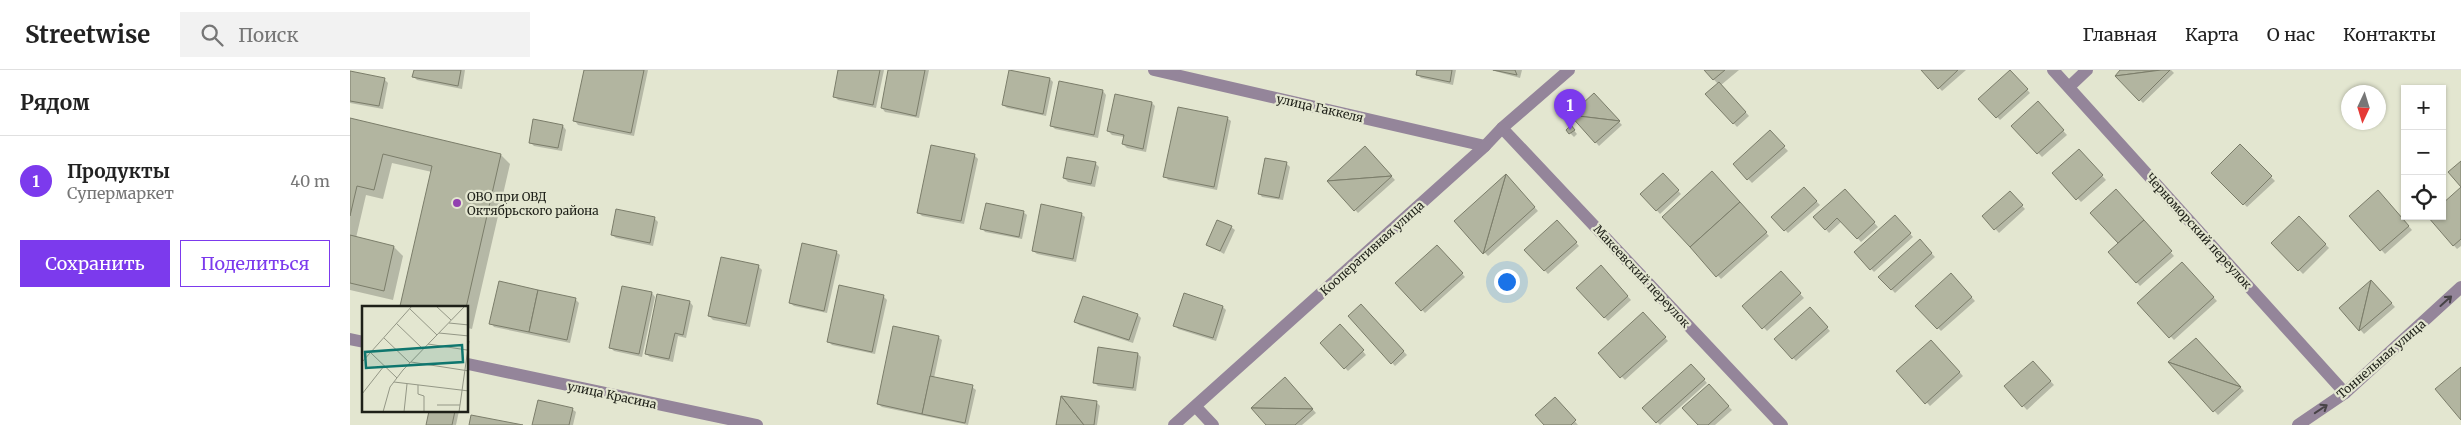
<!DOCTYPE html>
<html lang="ru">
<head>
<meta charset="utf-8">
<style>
  body { margin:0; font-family:Merriweather,serif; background:#f2f2f2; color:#222 }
  .controls { position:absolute; right:15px; top:15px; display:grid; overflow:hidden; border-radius:0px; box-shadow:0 1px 4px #0004 }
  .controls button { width:45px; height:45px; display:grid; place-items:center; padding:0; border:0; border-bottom:1px solid #e0e0e0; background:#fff; color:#222; font:25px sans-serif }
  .compass { position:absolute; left:1991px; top:15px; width:45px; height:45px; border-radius:50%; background:#fff; box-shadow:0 1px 4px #0004; rotate:184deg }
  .you { position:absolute; left:1156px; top:211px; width:18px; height:18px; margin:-12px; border:4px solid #fff; border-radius:50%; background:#1a73e8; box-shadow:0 0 0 8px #1a73e833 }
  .badge { display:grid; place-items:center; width:32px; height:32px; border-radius:50%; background:#7c3aed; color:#fff; font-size:16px; font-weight:700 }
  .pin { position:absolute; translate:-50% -41px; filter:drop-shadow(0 1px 2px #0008) }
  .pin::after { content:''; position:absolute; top:26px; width:18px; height:15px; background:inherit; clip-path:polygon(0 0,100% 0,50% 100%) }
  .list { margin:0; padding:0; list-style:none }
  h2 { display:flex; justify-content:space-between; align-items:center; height:65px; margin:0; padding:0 20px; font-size:21px }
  h2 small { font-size:16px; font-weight:400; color:#767676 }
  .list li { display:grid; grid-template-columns:32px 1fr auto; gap:15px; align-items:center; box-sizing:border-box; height:90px; padding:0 20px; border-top:1px solid #e0e0e0 }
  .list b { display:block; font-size:19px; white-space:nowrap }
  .list p { margin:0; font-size:16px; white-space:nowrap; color:#767676 }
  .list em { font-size:16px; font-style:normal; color:#767676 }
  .actions { display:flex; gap:10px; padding:15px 20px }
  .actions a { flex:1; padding:11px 0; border:1px solid #7c3aed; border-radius:0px; text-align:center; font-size:18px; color:#7c3aed }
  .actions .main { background:#7c3aed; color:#fff }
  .icon { flex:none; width:28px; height:28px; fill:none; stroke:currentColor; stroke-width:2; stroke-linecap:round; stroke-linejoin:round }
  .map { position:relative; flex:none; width:2111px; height:355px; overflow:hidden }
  header { display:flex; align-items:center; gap:30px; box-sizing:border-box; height:70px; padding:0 25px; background:#fff; border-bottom:1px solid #e0e0e0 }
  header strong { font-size:24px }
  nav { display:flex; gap:28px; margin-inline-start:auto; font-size:18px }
  .search { width:350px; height:45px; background:#f2f2f2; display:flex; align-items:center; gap:12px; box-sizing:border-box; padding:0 18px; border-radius:0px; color:#767676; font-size:19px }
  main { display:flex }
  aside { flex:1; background:#fff }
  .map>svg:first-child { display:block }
  .shadow { fill:#0003 }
  .building { fill:#b2b5a0; stroke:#7b7d6a }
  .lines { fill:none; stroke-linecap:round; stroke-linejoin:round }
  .street { stroke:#94859a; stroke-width:12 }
  .oneway { stroke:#474346 }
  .poi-dot { fill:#9241b0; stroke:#e3e6d0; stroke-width:2 }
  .labels { text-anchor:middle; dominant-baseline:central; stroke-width:4.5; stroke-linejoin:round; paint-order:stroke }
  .street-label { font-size:12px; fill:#1e2018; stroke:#e3e6d0 }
  .poi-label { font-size:12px; fill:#1e2018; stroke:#e3e6d0; text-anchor:start }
  .inset-road { fill:none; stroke:#949786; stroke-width:1 }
  .view { fill:#0f766e; fill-opacity:0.15; stroke:#0f766e; stroke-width:2.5 }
  .inset-edge { fill:none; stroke:#1e2018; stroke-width:2.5 }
</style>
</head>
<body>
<header>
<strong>Streetwise</strong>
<div class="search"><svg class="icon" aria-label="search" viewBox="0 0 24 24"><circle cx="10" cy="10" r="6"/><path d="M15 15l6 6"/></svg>Поиск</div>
<nav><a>Главная</a><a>Карта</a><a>О нас</a><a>Контакты</a></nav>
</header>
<main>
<aside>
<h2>Рядом<small></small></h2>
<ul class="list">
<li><span class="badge">1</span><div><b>Продукты</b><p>Супермаркет</p></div><em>40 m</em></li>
</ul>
<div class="actions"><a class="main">Сохранить</a><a>Поделиться</a></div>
</aside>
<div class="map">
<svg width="2111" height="355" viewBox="0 0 2111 355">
  <rect width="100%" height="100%" fill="#e3e6d0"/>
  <g class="shadow">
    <polygon points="65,0 115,0 112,19 67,10 64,7"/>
    <polygon points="235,0 298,0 284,66 228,55 225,51"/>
    <polygon points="489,0 534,0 526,38 488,30 484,26"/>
    <polygon points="540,0 579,0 569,48 535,42 532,38"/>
    <polygon points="1068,0 1106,0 1103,15 1071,8 1067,4"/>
    <polygon points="1141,0 1172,0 1170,8"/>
    <polygon points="1355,0 1389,0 1371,15 1399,46 1387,57 1357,24 1368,14"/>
    <polygon points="1573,0 1616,0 1592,21"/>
    <polygon points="1772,0 1821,0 1824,3 1793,33 1766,6"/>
    <polygon points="1660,1 1680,23 1650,50 1630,29"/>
    <polygon points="0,2 34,9 38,13 33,39 0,33"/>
    <polygon points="700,9 703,12 696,46 657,38 653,35"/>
    <polygon points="753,21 756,25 748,68 705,59 702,56"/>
    <polygon points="1244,25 1272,55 1249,76 1222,45"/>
    <polygon points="802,33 805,36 796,82 777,78 773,74 774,67 762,65 758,61"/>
    <polygon points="1688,33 1717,65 1692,87 1663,56"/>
    <polygon points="877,48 881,51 867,120 818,110 815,106"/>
    <polygon points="0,50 151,85 160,94 122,259 118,258 118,238 54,238 51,235 82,102 42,93 33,129 16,125 6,168 44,177 53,186 43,230 0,220"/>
    <polygon points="213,56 216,60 212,81 184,76 180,72"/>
    <polygon points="1221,57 1227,64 1224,67 1217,60"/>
    <polygon points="1420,62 1438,81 1402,113 1384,94"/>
    <polygon points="1890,76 1925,111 1897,137 1863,103"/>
    <polygon points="1015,78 1045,110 1008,143 979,111"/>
    <polygon points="1729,81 1756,110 1731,132 1704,103"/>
    <polygon points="624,85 628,89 614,154 572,146 568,142"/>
    <polygon points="745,93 749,97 745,117 718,112 714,108"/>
    <polygon points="936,93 940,97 933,130 912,127 909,123"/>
    <polygon points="1362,103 1419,166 1371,209 1314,147"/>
    <polygon points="1313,105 1331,124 1310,144 1292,124"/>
    <polygon points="1156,106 1188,141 1138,186 1105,151"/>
    <polygon points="1454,119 1470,135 1438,163 1423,147"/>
    <polygon points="2111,119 2111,176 2107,179 2079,147 2092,146"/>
    <polygon points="1495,120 1528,157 1511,172 1492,151 1479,163 1465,147"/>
    <polygon points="1766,121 1824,186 1790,216 1760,182 1770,174 1742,143"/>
    <polygon points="1660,123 1675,139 1649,163 1634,146"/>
    <polygon points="2031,125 2062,160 2035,184 2001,146"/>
    <polygon points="267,141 305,149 308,152 303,176 266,168 262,165"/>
    <polygon points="673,142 677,145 672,169 635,162 632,158"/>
    <polygon points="731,144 735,147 726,192 687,184 683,181"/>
    <polygon points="1545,147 1563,167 1524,202 1506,182"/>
    <polygon points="1949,148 1979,178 1953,204 1923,173"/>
    <polygon points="1207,152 1229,176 1198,204 1176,180"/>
    <polygon points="881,157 885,160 874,184 857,174"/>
    <polygon points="1570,171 1585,187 1545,223 1530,207"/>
    <polygon points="1087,176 1115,207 1075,243 1047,213"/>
    <polygon points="486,182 490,185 477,243 444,236 440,233"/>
    <polygon points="1832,194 1867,231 1824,270 1789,233"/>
    <polygon points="408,196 412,200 400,257 363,250 359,246"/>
    <polygon points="1251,197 1281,230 1258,251 1228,218"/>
    <polygon points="1431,203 1454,228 1417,261 1394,236"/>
    <polygon points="1601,205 1625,231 1591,261 1567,236"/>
    <polygon points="2021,211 2045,237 2014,264 1991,238"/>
    <polygon points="302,223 305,227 292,287 264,281 260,277"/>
    <polygon points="533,226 537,230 525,284 482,275 479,272"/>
    <polygon points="225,229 229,233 220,273 144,257 141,253"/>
    <polygon points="340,232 343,236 336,268 328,266 323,292 300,287 296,284"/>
    <polygon points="1011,236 1057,285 1045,296 999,246"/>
    <polygon points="873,237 876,240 866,271 828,259 825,255"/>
    <polygon points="1460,239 1480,261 1446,291 1426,270"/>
    <polygon points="1293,244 1318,271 1275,310 1249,283"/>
    <polygon points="788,245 791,248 783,273 729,255 726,252"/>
    <polygon points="994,259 1016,285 998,301 972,273"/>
    <polygon points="588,267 592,270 584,308 622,317 626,320 618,355 532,337 528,334"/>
    <polygon points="1846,269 1894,321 1868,345 1820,292"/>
    <polygon points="1581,271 1613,306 1580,336 1548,301"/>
    <polygon points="788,284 791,287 786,321 748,316 744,312"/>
    <polygon points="1683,292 1704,315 1677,340 1656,317"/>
    <polygon points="1341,295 1357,313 1310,355 1294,338"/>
    <polygon points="935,309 966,343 952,355 918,355"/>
    <polygon points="1359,316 1382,340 1365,355 1349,355"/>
    <polygon points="1205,329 1228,355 1195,355"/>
    <polygon points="747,333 750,336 747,355 708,355"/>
    <polygon points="222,339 226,342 223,355 184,355"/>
    <polygon points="80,341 109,341 106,355 77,355"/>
  </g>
  <g class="building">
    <polygon points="64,0 111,0 108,16 62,7"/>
    <polygon points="234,0 294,0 281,63 223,51"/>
    <polygon points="488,0 530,0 523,35 483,27"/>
    <polygon points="538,0 575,0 566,46 531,38"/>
    <polygon points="659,0 700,8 693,44 652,35"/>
    <polygon points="1067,0 1102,0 1100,12 1066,5"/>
    <polygon points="1143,0 1165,0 1167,5"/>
    <polygon points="1354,0 1375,0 1363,10"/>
    <polygon points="1571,0 1608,0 1588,19"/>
    <polygon points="1660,0 1678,19 1646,48 1628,29"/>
    <polygon points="1770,0 1811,0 1765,6"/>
    <polygon points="1811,0 1820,0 1789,31 1765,6"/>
    <polygon points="0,1 35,8 29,36 0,31"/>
    <polygon points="709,11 753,20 744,65 700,56"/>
    <polygon points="1369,12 1396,42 1383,54 1355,24"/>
    <polygon points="1244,23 1270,51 1220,45"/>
    <polygon points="765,24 802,32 793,79 772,74 774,65 757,61"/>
    <polygon points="1688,31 1714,60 1687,84 1661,56"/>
    <polygon points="828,37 878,47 864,117 813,107"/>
    <polygon points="1220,45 1270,51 1245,73"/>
    <polygon points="0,48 151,84 116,238 50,236 82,96 33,84 24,120 7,116 0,146"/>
    <polygon points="183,49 213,55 208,78 179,73"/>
    <polygon points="1221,55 1225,60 1219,64 1216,60"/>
    <polygon points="1420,60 1435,76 1397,110 1383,94"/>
    <polygon points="1890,74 1922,106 1893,135 1861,103"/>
    <polygon points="581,75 625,84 611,151 567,143"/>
    <polygon points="1015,76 1042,106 977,111"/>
    <polygon points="1729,79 1753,105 1726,130 1702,103"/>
    <polygon points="717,87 746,92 741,114 713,108"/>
    <polygon points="915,88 937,92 929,128 908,124"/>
    <polygon points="2111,91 2111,117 2098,102"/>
    <polygon points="1362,101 1390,132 1340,177 1312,147"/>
    <polygon points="1313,103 1329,120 1306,141 1290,124"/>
    <polygon points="1156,104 1185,137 1133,184"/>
    <polygon points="1156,104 1133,184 1104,151"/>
    <polygon points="1042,106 1004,141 977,111"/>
    <polygon points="1454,117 1467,131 1434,161 1421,147"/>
    <polygon points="2111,117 2111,169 2103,176 2078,147 2092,146 2092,134"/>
    <polygon points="1495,119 1525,152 1507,169 1487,148 1475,160 1463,147"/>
    <polygon points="1766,119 1794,150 1768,173 1740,143"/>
    <polygon points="2028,120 2059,156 2030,181 1999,146"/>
    <polygon points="1660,121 1673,135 1644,160 1632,146"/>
    <polygon points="1390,132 1417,162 1366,207 1340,177"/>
    <polygon points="636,133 674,141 669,167 630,159"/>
    <polygon points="691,134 732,143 723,189 682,181"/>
    <polygon points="266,139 305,147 300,173 261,165"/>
    <polygon points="1545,145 1561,163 1520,200 1504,182"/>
    <polygon points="1949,146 1976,174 1948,201 1921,173"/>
    <polygon points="867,150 882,156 870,181 856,175"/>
    <polygon points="1207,150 1227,172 1194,201 1174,180"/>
    <polygon points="1794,150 1822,181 1786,213 1758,182"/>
    <polygon points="0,165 44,176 34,221 0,213"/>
    <polygon points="1570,169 1582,183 1541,220 1528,207"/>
    <polygon points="452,173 487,181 474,241 439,233"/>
    <polygon points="1087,175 1113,203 1071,241 1045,213"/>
    <polygon points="371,187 409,195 396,254 358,246"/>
    <polygon points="1832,192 1864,227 1819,268 1787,233"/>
    <polygon points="1251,195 1278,226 1254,248 1226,218"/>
    <polygon points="1431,201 1451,223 1412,259 1392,236"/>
    <polygon points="1601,203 1622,227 1587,259 1565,236"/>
    <polygon points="2021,210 2009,261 1989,238"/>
    <polygon points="2021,210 2042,233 2009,261"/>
    <polygon points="149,211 188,220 179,262 139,254"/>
    <polygon points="489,215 534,225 522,282 477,272"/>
    <polygon points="272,216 302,222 289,284 259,278"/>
    <polygon points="188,220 226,228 217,270 179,262"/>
    <polygon points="834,223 873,236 863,268 823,256"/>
    <polygon points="307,224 340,231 333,265 325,263 319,289 295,284"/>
    <polygon points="733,226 788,244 779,270 724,252"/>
    <polygon points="1011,234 1054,281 1041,294 998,246"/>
    <polygon points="1460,237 1478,257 1442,289 1424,269"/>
    <polygon points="1293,242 1316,267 1270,308 1248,283"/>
    <polygon points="990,254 1014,280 994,299 970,273"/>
    <polygon points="543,256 589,266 572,344 527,334"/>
    <polygon points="1846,268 1891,317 1818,292"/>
    <polygon points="1581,270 1610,302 1575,334 1546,301"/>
    <polygon points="748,277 788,283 783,318 743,313"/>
    <polygon points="1683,291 1701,311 1672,337 1654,316"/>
    <polygon points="1818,292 1891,317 1863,342"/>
    <polygon points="1341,294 1355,309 1306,353 1292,338"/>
    <polygon points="2111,297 2111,350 2085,319"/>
    <polygon points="580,306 623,315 615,353 572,344"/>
    <polygon points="935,307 963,339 901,338"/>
    <polygon points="1359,314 1379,336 1358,355 1348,355 1332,338"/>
    <polygon points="711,326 734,355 706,355"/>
    <polygon points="711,326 747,331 744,355 734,355"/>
    <polygon points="1205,327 1226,350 1221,355 1194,355 1185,345"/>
    <polygon points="188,330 223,338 219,355 182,355"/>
    <polygon points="901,338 963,339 945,355 916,355"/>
    <polygon points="79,341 105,341 102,355 76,355"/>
    <polygon points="121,345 173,355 119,355"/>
  </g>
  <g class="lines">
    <g class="street">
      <polyline points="804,0 1135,76"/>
      <polyline points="1703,0 1995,323"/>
      <polyline points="1719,17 1737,0"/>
      <polyline points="1152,58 1432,355"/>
      <polyline points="0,269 14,272"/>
      <polyline points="118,294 407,355"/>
      <polyline points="846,337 863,355"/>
      <polyline points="824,355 1135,76 1152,58 1219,0"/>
      <polyline points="1948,355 1995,323 2111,217"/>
    </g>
  </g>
  <defs><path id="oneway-shaft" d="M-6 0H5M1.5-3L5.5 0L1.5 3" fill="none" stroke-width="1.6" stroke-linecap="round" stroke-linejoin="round" transform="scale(1.25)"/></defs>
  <g class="oneway">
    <use href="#oneway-shaft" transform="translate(2096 231) rotate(-42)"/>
    <use href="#oneway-shaft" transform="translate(1971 339) rotate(-34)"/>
  </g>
  <circle class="poi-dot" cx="107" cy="133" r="5"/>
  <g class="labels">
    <g class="street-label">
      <text transform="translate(970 38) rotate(13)">улица Гаккеля</text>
      <text transform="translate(1849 161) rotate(48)">Черноморский переулок</text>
      <text transform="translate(1022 178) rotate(-42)">Кооперативная улица</text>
      <text transform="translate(1292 206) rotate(47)">Макеевский переулок</text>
      <text transform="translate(2031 289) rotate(-41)">Тоннельная улица</text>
      <text transform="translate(262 325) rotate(12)">улица Красина</text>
    </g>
    <g class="poi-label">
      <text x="117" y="126">ОВО при ОВД<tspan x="117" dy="14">Октябрьского района</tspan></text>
    </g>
  </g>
  <g transform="translate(12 236)">
    <rect width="106" height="106" fill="#e3e6d0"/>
    <path class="inset-road" d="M74,0L89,14M48,3L75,29M34,17L61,43M87,17L107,19M77,27L107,30M22,32L48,57M66,38L105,44M9,47L35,72M0,56L50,0M49,56L107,65M32,76L107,85M56,79V88L62,90V106M0,88L22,60M75,99H98M21,106L28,81L41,64L103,0M42,106L45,78M97,106L107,35"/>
    <path class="view" d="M100,39L101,56L4,62L3,46Z"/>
    <rect width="106" height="106" class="inset-edge"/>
  </g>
</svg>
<div class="controls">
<button>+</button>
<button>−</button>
<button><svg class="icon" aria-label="locate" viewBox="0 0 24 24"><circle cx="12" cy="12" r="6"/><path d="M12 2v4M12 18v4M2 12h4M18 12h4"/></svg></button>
</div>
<svg class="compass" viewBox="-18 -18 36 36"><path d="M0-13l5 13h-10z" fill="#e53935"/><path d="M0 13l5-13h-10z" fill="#767676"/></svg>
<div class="you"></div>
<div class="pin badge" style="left:1220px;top:60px">1</div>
</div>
</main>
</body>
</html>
